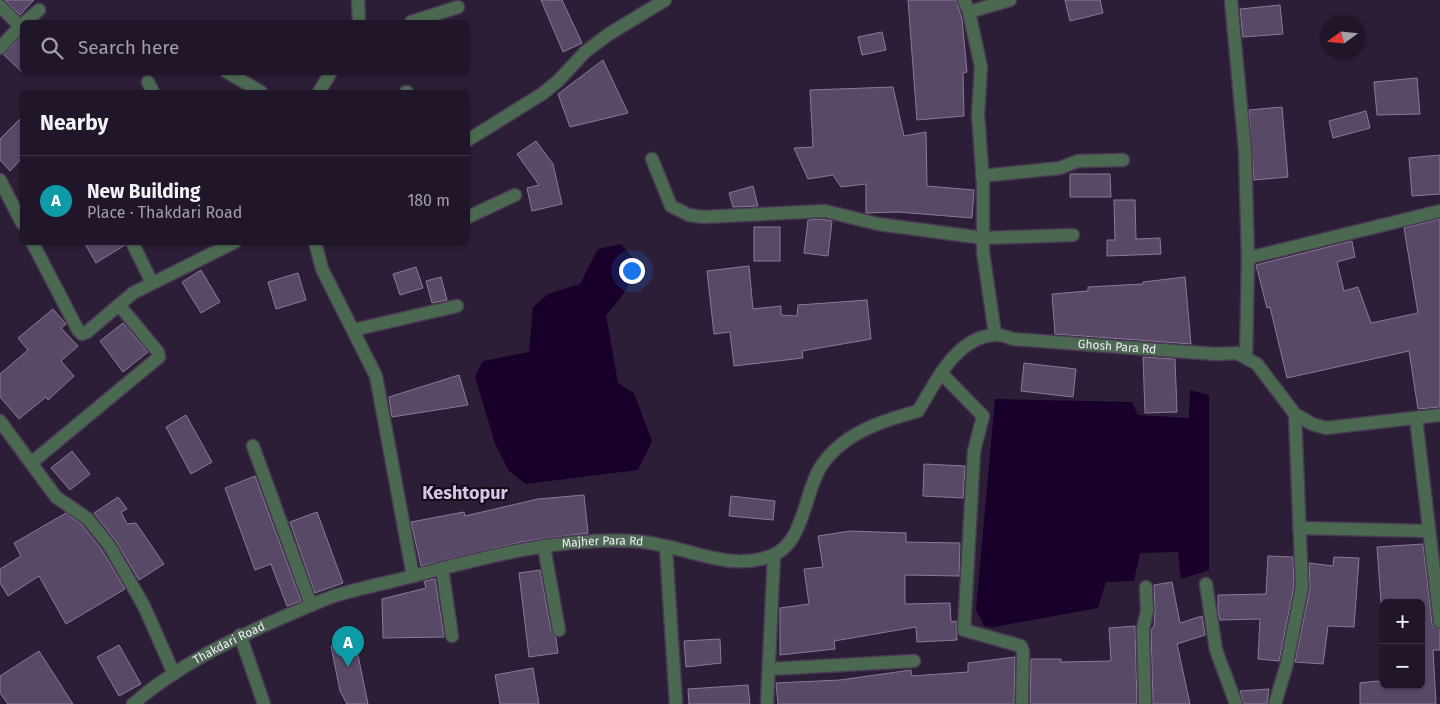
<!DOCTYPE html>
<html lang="en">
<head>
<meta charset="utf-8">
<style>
  body { margin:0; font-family:"Fira Sans",sans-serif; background:#291f31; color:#f1f3f6 }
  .controls { position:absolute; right:15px; bottom:15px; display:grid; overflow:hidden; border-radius:8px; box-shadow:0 1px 4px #0004 }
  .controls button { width:45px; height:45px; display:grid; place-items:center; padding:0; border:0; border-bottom:1px solid #3e3546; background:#211629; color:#f1f3f6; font:25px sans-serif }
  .compass { position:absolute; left:1320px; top:15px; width:45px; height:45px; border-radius:50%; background:#211629; box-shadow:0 1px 4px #0004; rotate:255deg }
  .you { position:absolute; left:631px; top:270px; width:18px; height:18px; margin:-12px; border:4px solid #fff; border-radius:50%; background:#1a73e8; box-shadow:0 0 0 8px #1a73e833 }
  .badge { display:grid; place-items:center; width:32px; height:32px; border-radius:50%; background:#7c3aed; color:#fff; font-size:16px; font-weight:700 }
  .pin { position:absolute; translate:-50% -41px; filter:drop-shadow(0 1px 2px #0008) }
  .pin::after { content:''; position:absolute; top:26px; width:18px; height:15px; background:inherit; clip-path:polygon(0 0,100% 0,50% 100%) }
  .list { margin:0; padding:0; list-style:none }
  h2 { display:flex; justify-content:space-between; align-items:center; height:65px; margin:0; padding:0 20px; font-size:21px }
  h2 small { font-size:16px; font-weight:400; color:#a29fa8 }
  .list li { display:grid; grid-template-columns:32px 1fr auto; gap:15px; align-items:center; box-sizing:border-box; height:90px; padding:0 20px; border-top:1px solid #3e3546 }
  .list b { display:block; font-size:19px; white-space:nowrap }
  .list p { margin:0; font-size:16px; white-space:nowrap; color:#a29fa8 }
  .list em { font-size:16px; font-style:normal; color:#a29fa8 }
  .icon { flex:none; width:28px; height:28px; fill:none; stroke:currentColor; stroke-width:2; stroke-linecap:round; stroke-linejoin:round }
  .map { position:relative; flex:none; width:1440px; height:704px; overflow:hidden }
  .search { position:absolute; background:#211629; box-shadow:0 1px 4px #0004; left:20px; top:20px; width:450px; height:55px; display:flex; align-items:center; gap:12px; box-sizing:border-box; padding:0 18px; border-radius:8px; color:#a29fa8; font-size:19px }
  .panel { position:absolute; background:#211629; box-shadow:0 1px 4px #0004; left:20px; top:90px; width:450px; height:155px; border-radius:8px }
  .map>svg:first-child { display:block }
  .water { fill:#18002a }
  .building { fill:#584966; stroke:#8a7a98 }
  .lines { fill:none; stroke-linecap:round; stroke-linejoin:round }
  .minor-casing { stroke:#483a52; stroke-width:15 }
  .minor { stroke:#4b6951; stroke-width:12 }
  .labels { text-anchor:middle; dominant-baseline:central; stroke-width:4; stroke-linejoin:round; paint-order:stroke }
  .street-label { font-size:12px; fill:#f1e8f9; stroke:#110b16 }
  .district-label { font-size:18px; font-weight:bold; fill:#d7c5e7; stroke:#110b16 }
</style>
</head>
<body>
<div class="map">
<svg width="1440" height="704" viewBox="0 0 1440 704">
  <rect width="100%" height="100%" fill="#2c1e37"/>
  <g class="water">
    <polygon points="621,244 640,266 620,299 606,315 618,383 634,393 652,441 638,470 526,484 509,471 495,444 475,376 483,361 529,352 533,307 548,294 580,284 598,249"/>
    <polygon points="1190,390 1209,395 1209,570 1181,579 1178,552 1140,553 1134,581 1106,582 1098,608 994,627 984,626 976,610 995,399 1132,402 1138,415 1189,418"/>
  </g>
  <g class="building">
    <polygon points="5,0 34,0 20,15"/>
    <polygon points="541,0 562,0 582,43 563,52"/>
    <polygon points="908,0 956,0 962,19 967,72 963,73 964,116 917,120"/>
    <polygon points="1065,0 1100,0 1103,13 1070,21"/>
    <polygon points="1280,5 1283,34 1243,37 1240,9"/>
    <polygon points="882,32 886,50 862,55 858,37"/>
    <polygon points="22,35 22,72 4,55"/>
    <polygon points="603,60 628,113 570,127 558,94"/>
    <polygon points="1417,78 1420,114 1377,115 1374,82"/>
    <polygon points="893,87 904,136 926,132 927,186 974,190 972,218 898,212 866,213 866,184 841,187 833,175 808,179 794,148 813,147 810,90"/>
    <polygon points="1282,107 1288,177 1254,180 1249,110"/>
    <polygon points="1366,111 1370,128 1333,138 1329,121"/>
    <polygon points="22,117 22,158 10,171 0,160 0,139"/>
    <polygon points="536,141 553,164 562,204 532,211 527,188 539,185 517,154"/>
    <polygon points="1440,155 1440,194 1412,196 1409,158"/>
    <polygon points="1070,174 1110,174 1111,197 1070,197"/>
    <polygon points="753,186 758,206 733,207 729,193"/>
    <polygon points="1114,200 1135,200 1136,239 1160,238 1161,254 1107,256 1107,240 1115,240"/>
    <polygon points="820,219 832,221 828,256 804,253 808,220"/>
    <polygon points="1440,219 1440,407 1418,409 1409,351 1287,378 1270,307 1267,308 1256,265 1352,241 1355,257 1337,262 1344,291 1358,287 1371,323 1418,313 1404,228"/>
    <rect x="754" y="227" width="26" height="34"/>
    <polygon points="84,242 124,242 125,245 96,263"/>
    <polygon points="749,266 753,309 781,306 781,315 797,316 798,305 867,300 871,339 802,351 803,358 734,366 730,332 714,334 707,271"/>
    <polygon points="416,267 423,288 400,295 393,274"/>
    <polygon points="201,270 220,302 201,313 182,282"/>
    <polygon points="298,273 306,300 276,309 268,282"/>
    <polygon points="441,277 447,300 432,303 426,281"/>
    <polygon points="1185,277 1191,344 1055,334 1052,294 1088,291 1088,287 1143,284 1143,282"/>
    <polygon points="53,309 66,324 61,328 78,346 61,361 74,376 48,400 46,397 19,419 0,397 0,374 28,350 18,338"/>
    <polygon points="123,323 148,352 123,372 100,341"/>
    <polygon points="1143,357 1175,359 1177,412 1145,413"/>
    <polygon points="1024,363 1076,369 1073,397 1021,391"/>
    <polygon points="459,375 468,405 392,417 389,397"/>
    <polygon points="186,415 212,462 191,474 166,427"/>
    <polygon points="72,451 90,474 70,490 51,468"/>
    <polygon points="924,464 965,466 963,498 923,496"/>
    <polygon points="255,476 301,601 287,606 271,564 255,570 225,488"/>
    <polygon points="584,495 588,533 521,542 421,566 411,522 464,512 465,516 538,499"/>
    <polygon points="731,496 775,501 773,520 729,516"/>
    <polygon points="118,497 127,509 121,512 127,524 136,523 164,564 139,580 116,541 94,513"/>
    <polygon points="317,512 343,583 315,593 290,522"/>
    <polygon points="66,513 82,525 102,550 125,589 66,624 39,576 8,596 0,583 0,569 21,556 14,543"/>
    <polygon points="850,531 906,533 906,542 960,543 959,576 905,575 905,604 950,603 951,622 956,621 957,640 917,642 916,627 834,641 835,649 780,655 780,608 809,604 804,569 823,567 818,536"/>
    <polygon points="1423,544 1432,623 1434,627 1440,630 1440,650 1433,650 1436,704 1360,704 1360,683 1377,681 1384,683 1384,685 1421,685 1421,603 1381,603 1377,547"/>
    <polygon points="1268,556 1293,557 1294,586 1279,661 1258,659 1260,619 1220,620 1218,611 1218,595 1266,594"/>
    <polygon points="1334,557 1359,558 1354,627 1328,626 1323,664 1295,662 1310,588 1309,563 1333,566"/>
    <polygon points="540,570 551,631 556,638 558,653 529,657 519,573"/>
    <polygon points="435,579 444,637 383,638 382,599 426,588 424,581"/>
    <polygon points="1172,582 1180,623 1202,616 1205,635 1177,644 1190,704 1153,704 1151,630 1154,626 1155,611 1154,585"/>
    <polygon points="1135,626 1137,704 1030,704 1031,659 1061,659 1061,662 1111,661 1109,628"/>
    <polygon points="720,639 721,663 686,667 684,641"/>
    <polygon points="355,641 368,704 347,704 340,691 331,646"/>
    <polygon points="119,645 141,684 119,696 97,657"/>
    <polygon points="39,651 73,704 8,704 0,693 0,676"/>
    <polygon points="1015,657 1014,704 778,704 776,683 840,680 911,670 912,676 968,672 968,663"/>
    <polygon points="533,668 539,704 500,704 495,675"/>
    <polygon points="748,685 750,704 689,704 688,689"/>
    <polygon points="1269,689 1267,704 1244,704 1240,691"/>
  </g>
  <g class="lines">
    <defs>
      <g id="minor">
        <polyline points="358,0 359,22"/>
        <polyline points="964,0 969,12 981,67 978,114 983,183 983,252 995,334"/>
        <polyline points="1231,0 1245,150 1248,258 1246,358"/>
        <polyline points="0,6 20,26"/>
        <polyline points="969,12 1010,0"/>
        <polyline points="25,22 39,10"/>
        <polyline points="411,22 458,7"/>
        <polyline points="0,48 22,24"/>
        <polyline points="227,72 261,92"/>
        <polyline points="148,82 153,92"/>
        <polyline points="319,92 331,72"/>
        <polyline points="406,92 407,92"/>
        <polyline points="468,140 542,94 558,81 585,52 609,34 665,0"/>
        <polyline points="652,159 671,206 689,215 703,217 825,211 878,224 983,238 1073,235"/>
        <polyline points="982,176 1060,168 1078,161 1123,160"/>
        <polyline points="0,180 22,223"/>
        <polyline points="468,217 515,195"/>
        <polyline points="32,242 78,330 82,334 87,332 133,293 235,242"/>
        <polyline points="132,242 152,283"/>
        <polyline points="315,242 322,269 376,376 413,576"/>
        <polyline points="1248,258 1440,211"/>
        <polyline points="353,330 457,306"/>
        <polyline points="941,373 983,416 974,451 964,630 1021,646 1023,652 1022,704"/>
        <polyline points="1416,418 1440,622"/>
        <polyline points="0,421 56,497 88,519 109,545 144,606 174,674"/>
        <polyline points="253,446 311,605"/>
        <polyline points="31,463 159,357 158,352 119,305"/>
        <polyline points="1299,528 1429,531"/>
        <polyline points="544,547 559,630"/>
        <polyline points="666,548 676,704"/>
        <polyline points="442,568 452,636"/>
        <polyline points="1206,584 1216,650 1236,704"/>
        <polyline points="240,635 264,704"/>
        <polyline points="769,669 914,661"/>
        <path id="s1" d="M133,704C178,665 234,638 288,615C303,609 319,601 334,596C360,588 387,583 413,576C485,557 559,537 634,541C680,543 725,573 771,556C804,544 804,494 820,468C841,434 881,421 918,411C936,382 955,339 993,335C999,334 1007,337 1013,339L1216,354L1237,353L1257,364L1295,414L1312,424L1326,428L1440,415"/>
        <polyline points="767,704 774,555"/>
        <polyline points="1145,704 1143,629 1147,611 1146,587"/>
        <polyline points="1275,704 1286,667 1302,587 1295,414"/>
      </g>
    </defs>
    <use href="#minor" class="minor-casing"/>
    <use href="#minor" class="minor"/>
  </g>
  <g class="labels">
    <g class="street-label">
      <text stroke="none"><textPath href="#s1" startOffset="1131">Ghosh Para Rd</textPath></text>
      <text stroke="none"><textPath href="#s1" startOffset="504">Majher Para Rd</textPath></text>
      <text stroke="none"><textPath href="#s1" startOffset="114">Thakdari Road</textPath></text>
    </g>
    <g class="district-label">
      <text x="465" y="493">Keshtopur</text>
    </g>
  </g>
</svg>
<div class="controls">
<button>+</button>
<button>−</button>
</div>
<svg class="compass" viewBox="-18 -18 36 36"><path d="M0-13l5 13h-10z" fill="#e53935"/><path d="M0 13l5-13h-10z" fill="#a29fa8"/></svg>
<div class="you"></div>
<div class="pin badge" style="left:348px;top:667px;background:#0f9aa8">A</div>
<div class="search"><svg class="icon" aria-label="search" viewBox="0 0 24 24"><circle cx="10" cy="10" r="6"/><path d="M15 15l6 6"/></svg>Search here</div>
<section class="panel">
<h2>Nearby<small></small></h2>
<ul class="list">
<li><span class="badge" style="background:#0f9aa8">A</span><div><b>New Building</b><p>Place · Thakdari Road</p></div><em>180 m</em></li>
</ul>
</section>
</div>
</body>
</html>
